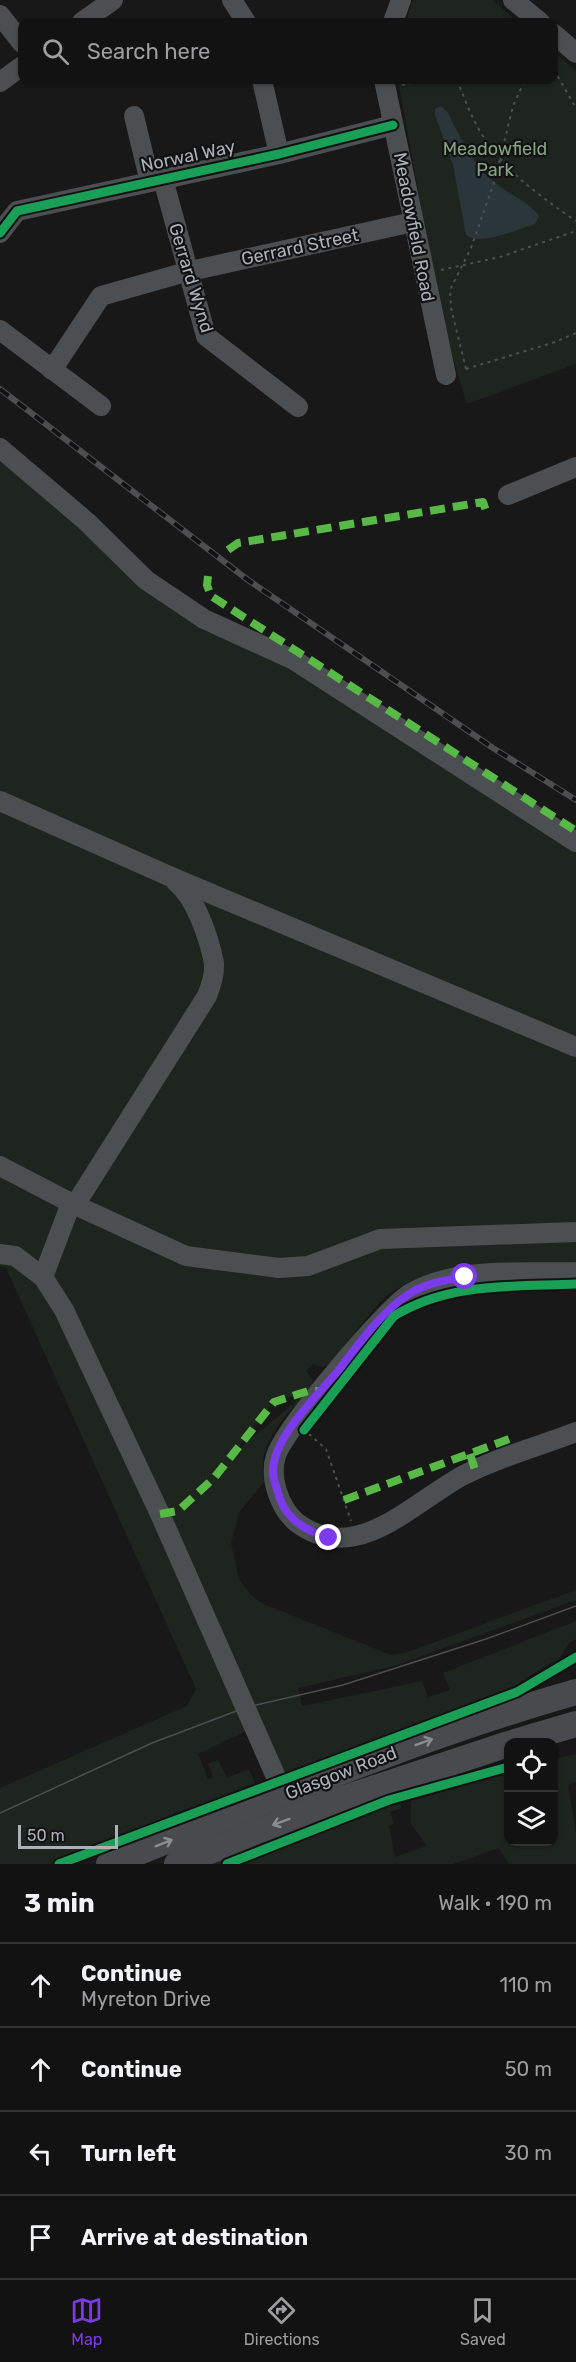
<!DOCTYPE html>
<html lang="en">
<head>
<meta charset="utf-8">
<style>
  body { margin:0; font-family:Rubik,sans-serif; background:#1f2020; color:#f1f3f6 }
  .controls { position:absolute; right:18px; bottom:18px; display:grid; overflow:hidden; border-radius:12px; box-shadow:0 2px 4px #0004 }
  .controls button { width:54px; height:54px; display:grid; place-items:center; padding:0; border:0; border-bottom:2px solid #313232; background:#121212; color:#f1f3f6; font:30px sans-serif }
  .scale { position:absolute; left:18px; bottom:15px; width:100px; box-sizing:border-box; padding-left:6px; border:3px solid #a9b1b9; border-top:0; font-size:16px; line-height:21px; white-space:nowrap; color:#a9b1b9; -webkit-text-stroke:4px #121214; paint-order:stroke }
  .stop { position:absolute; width:18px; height:18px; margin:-14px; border:4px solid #7c3aed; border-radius:50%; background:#fff }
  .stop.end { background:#7c3aed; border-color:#fff; box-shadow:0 2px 6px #0008 }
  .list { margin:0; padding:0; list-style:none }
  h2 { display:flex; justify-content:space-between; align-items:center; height:78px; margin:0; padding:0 24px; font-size:26px }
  h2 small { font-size:20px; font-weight:400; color:#9c9e9f }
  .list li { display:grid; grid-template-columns:39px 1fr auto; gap:18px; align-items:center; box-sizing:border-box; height:84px; padding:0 24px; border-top:2px solid #313232 }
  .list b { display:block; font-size:22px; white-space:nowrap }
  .list p { margin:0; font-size:20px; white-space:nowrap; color:#9c9e9f }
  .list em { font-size:20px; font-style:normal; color:#9c9e9f }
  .icon { flex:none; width:33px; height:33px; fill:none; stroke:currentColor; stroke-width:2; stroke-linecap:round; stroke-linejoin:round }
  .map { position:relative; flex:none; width:576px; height:1864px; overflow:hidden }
  .search { position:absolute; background:#121212; box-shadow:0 2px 4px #0004; left:18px; right:18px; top:18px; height:66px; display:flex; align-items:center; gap:15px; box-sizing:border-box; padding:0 21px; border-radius:12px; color:#9c9e9f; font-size:22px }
  .sheet { height:414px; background:#121212 }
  nav { display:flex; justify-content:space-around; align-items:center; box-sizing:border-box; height:84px; border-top:2px solid #313232; background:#121212; font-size:16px; color:#9c9e9f }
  nav a { display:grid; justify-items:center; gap:3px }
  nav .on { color:#7c3aed }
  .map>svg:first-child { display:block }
  .green { fill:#1e251e; fill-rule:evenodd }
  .water { fill:#2b363a }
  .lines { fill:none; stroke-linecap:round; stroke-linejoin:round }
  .path { stroke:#4e4f53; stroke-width:2; stroke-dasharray:3 4.5; stroke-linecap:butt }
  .minor { stroke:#4c4f51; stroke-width:20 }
  .major { stroke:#494a4d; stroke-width:26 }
  .tram { stroke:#4c4e50; stroke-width:1.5 }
  .rail-casing { stroke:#4c4e50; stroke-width:6 }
  .rail { stroke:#121214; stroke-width:4; stroke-dasharray:11; stroke-linecap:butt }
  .quiet { stroke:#58b947; stroke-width:8; stroke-dasharray:15 8; stroke-linecap:butt }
  .cycleway-casing { stroke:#121214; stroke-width:13 }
  .cycleway { stroke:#1a9f57; stroke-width:9 }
  .oneway { stroke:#878d93 }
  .route { stroke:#7c3aed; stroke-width:8 }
  .labels { text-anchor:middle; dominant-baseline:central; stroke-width:4.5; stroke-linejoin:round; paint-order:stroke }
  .park-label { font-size:18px; fill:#85a480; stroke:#121214 }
  .street-label { font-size:18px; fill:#a9b1b9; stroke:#121214 }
</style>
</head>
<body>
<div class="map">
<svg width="576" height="1864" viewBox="0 0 576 1864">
  <rect width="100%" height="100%" fill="#181818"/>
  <g class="green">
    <polygon points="413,0 492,0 518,22 406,22"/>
    <path d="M554,52L576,71V364L467,404C433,300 419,188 398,80H554Z"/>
    <polygon points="0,456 157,596 308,671 576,852 576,1230 460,1232 303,1263 186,1251 0,1157"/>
    <path d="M0,1169L70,1206L270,1275L377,1245L576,1236V1263C518,1266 436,1258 388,1295C364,1315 350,1344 328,1365L321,1367L313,1364L306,1371L312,1378V1386C289,1413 255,1442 264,1482L240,1511L231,1543L239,1579L250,1594L261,1603L391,1655L405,1653L576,1590V1600L394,1666L298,1688L302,1706L422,1681L428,1697L450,1690L443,1673L576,1621V1639L570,1642L558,1660L545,1666L506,1692L283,1776L248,1730L198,1754L208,1779L213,1777L208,1764L218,1760L227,1778L249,1769L256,1785L51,1864H0V1788L187,1706L196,1689L6,1268L0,1267ZM306,1392V1393L233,1454L274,1402Z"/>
    <polygon points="576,1754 576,1782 568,1785 576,1833 576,1864 509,1864 499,1848 453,1864 197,1864 400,1790 401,1808 390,1812 394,1823 389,1826 395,1857 427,1846 411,1824 411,1795 508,1771 508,1842 554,1842 554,1759"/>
  </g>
  <path class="water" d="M441,106L448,113C462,141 475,169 502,188C514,197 530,203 539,216L535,224C519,229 478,247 466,235L453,165L435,115V109Z"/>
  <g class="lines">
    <g class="path">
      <polyline points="554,70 576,108"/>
      <path d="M457,80C463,95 469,111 477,126C499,167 538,195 576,221"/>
      <polyline points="402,85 428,80"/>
      <polyline points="441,270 500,257 576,231"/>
      <polyline points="466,369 451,308 450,290 471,248 495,180 513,106 525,80"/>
      <polyline points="466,369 555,342 576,333"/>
      <polyline points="309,1434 326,1449 351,1521"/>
    </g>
    <g class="minor">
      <polyline points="232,0 246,22"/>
      <polyline points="513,0 540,22"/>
      <polyline points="0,15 22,43"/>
      <polyline points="82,22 113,0"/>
      <polyline points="393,22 401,0"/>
      <polyline points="554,34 576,53"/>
      <polyline points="262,80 279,154"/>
      <polyline points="384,80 446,375"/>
      <polyline points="0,82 22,66"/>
      <polyline points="134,116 150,182"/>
      <polyline points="163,179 206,336 298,407"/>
      <polyline points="0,233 17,211 279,154 393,125"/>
      <polyline points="0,330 101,406"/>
      <polyline points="52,370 101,296 186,272 413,222"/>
      <polyline points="0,448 86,521 146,580 204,619 294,660 576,842"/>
      <polyline points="508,495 576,467"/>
      <polyline points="0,801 169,876 576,1047"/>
      <polyline points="0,1166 75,1205 186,1256 279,1268 308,1266 380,1239 576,1232"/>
      <path d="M75,1205L207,996C211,986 215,975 214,963C209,938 196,898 176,882"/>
      <polyline points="0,1254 15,1256 43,1277 64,1310 160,1514 284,1795"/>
      <path d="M576,1272C524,1274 458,1266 411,1293C386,1307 284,1429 276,1456C269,1477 279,1507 296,1522C313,1535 333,1541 355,1536C391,1529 429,1494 462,1476C495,1458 540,1446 576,1432"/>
      <polyline points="43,1277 70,1206"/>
    </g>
    <g class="major">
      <polyline points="515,1742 576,1724"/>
      <path d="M109,1864C263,1803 417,1737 576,1692"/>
      <polyline points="177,1864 336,1801 508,1744"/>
    </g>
    <polyline class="tram" points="0,1813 152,1743 247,1707 343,1685 486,1639 576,1606"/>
    <defs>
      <polyline id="rail" points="0,389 248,580 493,748 576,800"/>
    </defs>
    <use href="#rail" class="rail-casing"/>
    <use href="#rail" class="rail"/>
    <g class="quiet">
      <polyline points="228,550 238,543 483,502 486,511"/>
      <polyline points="208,576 207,585 211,596 576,831"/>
      <polyline points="470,1454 475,1470"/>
      <polyline points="344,1500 509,1439"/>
      <polyline points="160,1514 178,1511 214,1478 274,1402 308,1391 321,1391"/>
    </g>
    <defs>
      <g id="cycleway">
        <polyline points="0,233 17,211 279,154 393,125"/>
        <path d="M304,1430L394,1316C449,1282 513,1287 576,1284"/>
        <polyline points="59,1864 517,1692 576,1657"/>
        <polyline points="227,1864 389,1800 508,1767"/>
      </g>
    </defs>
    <use href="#cycleway" class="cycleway-casing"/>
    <use href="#cycleway" class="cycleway"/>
  </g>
  <defs><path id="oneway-shaft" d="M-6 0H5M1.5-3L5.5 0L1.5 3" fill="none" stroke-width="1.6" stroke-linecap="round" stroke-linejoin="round" transform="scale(1.5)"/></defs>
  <g class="oneway">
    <use href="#oneway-shaft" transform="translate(424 1742) rotate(-20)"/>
    <use href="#oneway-shaft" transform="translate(281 1822) rotate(160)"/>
    <use href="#oneway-shaft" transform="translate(164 1843) rotate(-22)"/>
  </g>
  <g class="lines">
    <path class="route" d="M329,1538C307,1531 286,1520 279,1496C277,1489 274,1481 273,1474C271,1439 317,1396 338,1371C359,1344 380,1313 409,1294C426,1283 446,1280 465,1277"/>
  </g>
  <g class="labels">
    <g class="park-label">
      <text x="495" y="149">Meadowfield<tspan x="495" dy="21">Park</tspan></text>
    </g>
    <g class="street-label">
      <text transform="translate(188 156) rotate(-12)">Norwal Way</text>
      <text transform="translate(414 227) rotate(79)">Meadowfield Road</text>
      <text transform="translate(300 247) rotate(-12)">Gerrard Street</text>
      <text transform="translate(191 278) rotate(73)">Gerrard Wynd</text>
      <text transform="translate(341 1773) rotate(-21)">Glasgow Road</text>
    </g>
  </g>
</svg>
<div class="controls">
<button><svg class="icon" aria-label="locate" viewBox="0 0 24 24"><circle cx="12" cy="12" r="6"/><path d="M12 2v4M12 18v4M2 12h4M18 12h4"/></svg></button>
<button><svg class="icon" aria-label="layers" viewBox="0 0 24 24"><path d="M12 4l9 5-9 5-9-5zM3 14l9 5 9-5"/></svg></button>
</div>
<div class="scale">50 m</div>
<div class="stop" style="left:465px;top:1277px"></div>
<div class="stop end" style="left:329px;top:1538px"></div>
<div class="search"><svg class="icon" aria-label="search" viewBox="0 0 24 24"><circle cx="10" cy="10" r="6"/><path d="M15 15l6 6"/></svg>Search here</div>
</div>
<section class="sheet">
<h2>3 min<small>Walk · 190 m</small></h2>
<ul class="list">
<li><svg class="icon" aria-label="ahead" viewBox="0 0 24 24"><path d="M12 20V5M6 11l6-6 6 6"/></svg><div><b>Continue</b><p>Myreton Drive</p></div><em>110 m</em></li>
<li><svg class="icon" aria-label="ahead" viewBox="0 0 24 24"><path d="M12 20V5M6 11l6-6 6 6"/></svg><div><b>Continue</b></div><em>50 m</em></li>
<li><svg class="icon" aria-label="left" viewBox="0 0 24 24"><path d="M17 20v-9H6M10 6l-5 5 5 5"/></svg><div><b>Turn left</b></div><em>30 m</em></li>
<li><svg class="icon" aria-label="arrive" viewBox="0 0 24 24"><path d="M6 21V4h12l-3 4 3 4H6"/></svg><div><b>Arrive at destination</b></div></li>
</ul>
</section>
<nav>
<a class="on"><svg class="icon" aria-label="map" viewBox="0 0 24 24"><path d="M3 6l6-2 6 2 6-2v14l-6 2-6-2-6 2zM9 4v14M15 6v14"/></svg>Map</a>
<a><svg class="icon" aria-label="directions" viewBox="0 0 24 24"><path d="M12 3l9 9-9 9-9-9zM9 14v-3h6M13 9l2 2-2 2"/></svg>Directions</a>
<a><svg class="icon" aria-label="saved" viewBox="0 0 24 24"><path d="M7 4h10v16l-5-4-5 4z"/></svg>Saved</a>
</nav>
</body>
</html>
